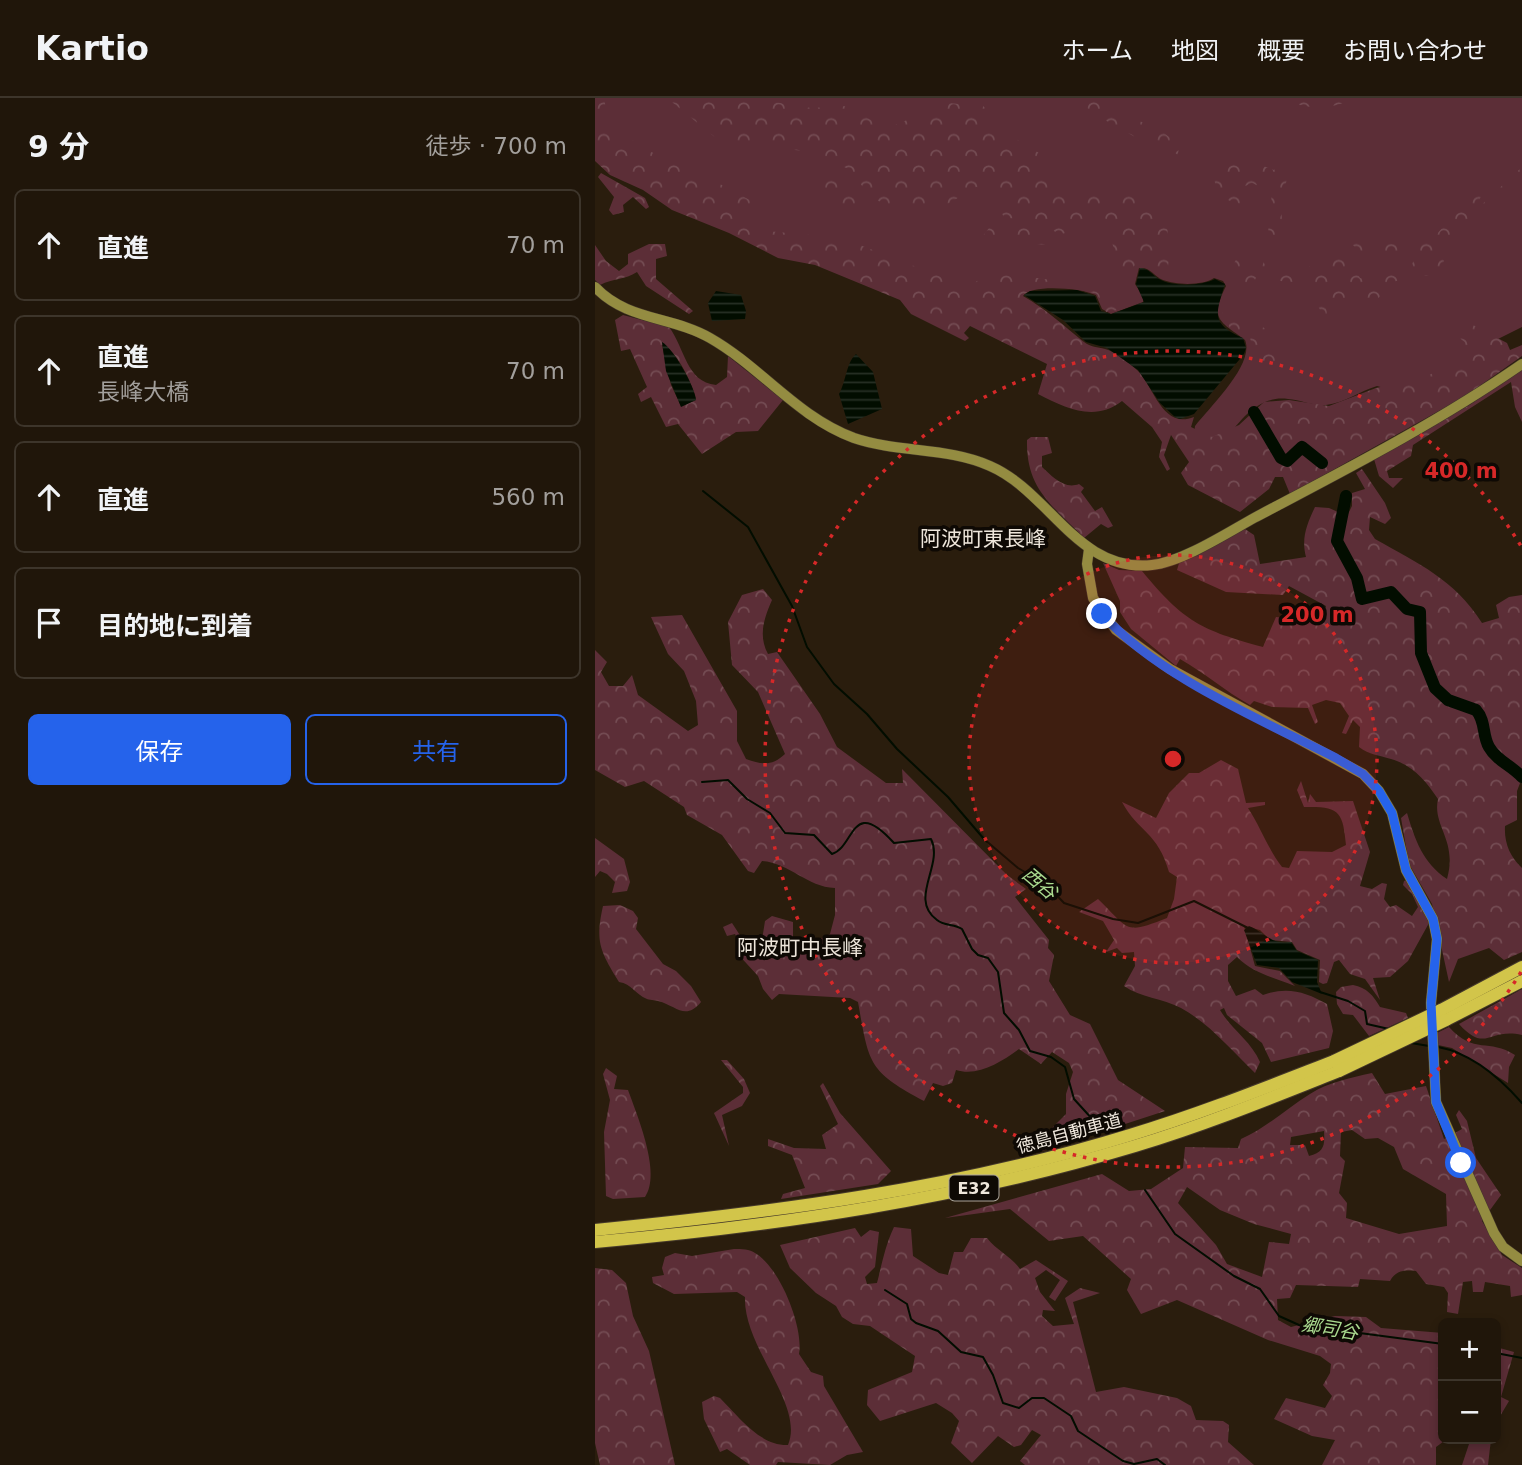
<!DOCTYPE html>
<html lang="ja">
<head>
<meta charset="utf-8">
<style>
  body { margin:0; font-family:"DejaVu Sans","Noto Sans JP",sans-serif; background:#281f13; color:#f1f3f6 }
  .controls { position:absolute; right:21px; bottom:21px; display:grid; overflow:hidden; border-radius:10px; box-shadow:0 4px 10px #0003 }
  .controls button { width:63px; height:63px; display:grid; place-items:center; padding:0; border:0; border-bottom:2px solid #3d352b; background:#20160a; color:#f1f3f6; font:35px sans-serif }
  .stop { position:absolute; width:21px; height:21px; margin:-16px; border:5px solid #2563eb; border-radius:50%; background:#fff }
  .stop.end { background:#2563eb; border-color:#fff; box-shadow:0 2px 7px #0008 }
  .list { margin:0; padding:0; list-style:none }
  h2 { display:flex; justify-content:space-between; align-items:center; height:91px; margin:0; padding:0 28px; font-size:30px }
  h2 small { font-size:23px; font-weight:400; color:#a29f9c }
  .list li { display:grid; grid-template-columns:46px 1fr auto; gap:21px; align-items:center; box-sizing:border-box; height:112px; margin:0 14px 14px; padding:0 14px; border:2px solid #3d352b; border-radius:10px }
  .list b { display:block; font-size:26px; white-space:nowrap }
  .list p { margin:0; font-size:23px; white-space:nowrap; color:#a29f9c }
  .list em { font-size:23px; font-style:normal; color:#a29f9c }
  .actions { display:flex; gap:14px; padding:21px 28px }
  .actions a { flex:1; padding:16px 0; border:2px solid #2563eb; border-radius:10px; text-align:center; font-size:24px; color:#2563eb }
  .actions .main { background:#2563eb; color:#fff }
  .icon { flex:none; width:38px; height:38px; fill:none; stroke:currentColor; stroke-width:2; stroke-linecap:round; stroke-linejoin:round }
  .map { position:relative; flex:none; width:927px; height:1367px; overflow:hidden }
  header { display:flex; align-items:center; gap:42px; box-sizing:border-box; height:98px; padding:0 35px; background:#20160a; border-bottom:2px solid #3d352b }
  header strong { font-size:33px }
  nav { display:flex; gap:38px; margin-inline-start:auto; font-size:24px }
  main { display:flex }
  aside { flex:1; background:#20160a }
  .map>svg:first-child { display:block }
  .grass { fill:#5c2e37 }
  .forest { fill:url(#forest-crowns); fill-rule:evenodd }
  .water { fill:url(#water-rules) }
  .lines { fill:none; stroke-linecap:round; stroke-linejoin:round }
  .stream { stroke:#020d00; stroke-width:2 }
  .river { stroke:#020d00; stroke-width:12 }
  .secondary-casing { stroke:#45392a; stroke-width:11 }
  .highway-casing { stroke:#45392a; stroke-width:14 }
  .secondary { stroke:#948c41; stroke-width:10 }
  .highway { stroke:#d2c54a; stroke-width:12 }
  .highway-bridge-casing { stroke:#45392a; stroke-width:14; stroke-linecap:butt }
  .highway-bridge { stroke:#d2c54a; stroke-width:12 }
  .route { stroke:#2563eb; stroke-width:9 }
  .ring { fill:none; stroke:#d62828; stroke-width:3.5; stroke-dasharray:3.5 7 }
  .labels { text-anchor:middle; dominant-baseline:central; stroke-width:7; stroke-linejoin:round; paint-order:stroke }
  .shield { fill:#0e0904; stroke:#aba49a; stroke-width:2 }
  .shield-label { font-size:16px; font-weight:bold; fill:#eee6db }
  .street-label { font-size:18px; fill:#eee6db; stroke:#0e0904 }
  .water-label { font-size:19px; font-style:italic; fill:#aada8f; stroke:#0e0904 }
  .quarter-label { font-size:21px; fill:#eee6db; stroke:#0e0904 }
  .centre { fill:#d62828; stroke:#0e0904; stroke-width:3.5 }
  .ring-label { font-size:21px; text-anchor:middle; font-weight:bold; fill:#d62828; stroke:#0e0904; stroke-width:7; stroke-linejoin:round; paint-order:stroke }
</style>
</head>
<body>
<header>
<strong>Kartio</strong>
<nav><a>ホーム</a><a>地図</a><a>概要</a><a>お問い合わせ</a></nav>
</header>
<main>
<aside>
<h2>9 分<small>徒歩 · 700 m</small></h2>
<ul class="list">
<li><svg class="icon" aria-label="ahead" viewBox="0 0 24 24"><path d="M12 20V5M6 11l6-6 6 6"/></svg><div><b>直進</b></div><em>70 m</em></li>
<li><svg class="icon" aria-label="ahead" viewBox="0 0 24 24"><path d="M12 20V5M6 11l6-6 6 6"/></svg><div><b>直進</b><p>長峰大橋</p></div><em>70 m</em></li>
<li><svg class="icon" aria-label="ahead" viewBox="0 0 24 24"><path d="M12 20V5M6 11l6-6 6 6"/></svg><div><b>直進</b></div><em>560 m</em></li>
<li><svg class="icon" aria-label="arrive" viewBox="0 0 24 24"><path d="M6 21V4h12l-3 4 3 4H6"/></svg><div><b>目的地に到着</b></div></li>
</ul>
<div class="actions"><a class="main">保存</a><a>共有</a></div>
</aside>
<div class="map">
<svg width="927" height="1367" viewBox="0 0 927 1367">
  <defs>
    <pattern id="forest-crowns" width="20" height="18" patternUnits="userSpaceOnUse" patternTransform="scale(1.75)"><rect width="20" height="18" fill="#5c2e37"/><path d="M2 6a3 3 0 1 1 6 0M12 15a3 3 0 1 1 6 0" fill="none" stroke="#744c53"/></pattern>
    <pattern id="water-rules" width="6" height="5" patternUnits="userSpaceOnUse" patternTransform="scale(1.75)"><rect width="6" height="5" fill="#020d00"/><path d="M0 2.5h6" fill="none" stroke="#273025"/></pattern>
  </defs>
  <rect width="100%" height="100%" fill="#2a1d0d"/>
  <path class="grass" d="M4,0H927V229L891,247L867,267L796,292L782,288C765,293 749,305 731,307C718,308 706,302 693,301C663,297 645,322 629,344L599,337L600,328C615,309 660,266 650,242C625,223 614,222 631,188L628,183L619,180C607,188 581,187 568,182C558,178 556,169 544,170L540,186L548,198V204L516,216L507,211L501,197L482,191L457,189L376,194L178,138L31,41L16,25Z"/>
  <g class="forest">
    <path d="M0,0H10C6,41 92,70 121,84C137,92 153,101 169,110L171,114L140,112L172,133L247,140L373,189C378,187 382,182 387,180C407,171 489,186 509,196L511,204L529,206V211L511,214L502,196C488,191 436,185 428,198C451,211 469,228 489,244C496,249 502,249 510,251C520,253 534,265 542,272C559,288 567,332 599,319L596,329L617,339L644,327L669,304L694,302L734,308L781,290L829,279L865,264L870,258V245L865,240L878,227L912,245L915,252L927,247V258L869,299L695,396L688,379H680L674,391L645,414L593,387L586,375L594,364L576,337L569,357L575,371L572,373L564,359L567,344L557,329L527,303C500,324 472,311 443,296L452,266L375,228L369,235L374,240L370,243L316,216L305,202L220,167L183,160L134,135L77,112L48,92L15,77L0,63Z"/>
    <polygon points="72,0 154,0 216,10 253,8 291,31 312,22 321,27 342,18 353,5 388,8 397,16 403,30 449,58 454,77 468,85 477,97 527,95 571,110 573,140 566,142 574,161 572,175 549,165 540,167 532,179 520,155 509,116 495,131 465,136 434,121 409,120 397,91 381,89 351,107 309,111 277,101 255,72 220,54 127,45"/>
    <polygon points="485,0 514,0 536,20 563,30 584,47 583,57 563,43 540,39 501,17 487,6"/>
    <path d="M688,0H762C735,11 715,14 688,0Z"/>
    <path d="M647,60L679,72L685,64L696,62C693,83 679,117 692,135L690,140L681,141L673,135L677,94L657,85L648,89L645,106C627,101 621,97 619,78L634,65Z"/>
    <path d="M927,69V80C900,108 876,135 840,151L849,163L843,177L814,179L795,185L780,205L767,208L731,205L732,218L726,214L719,199L723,194L719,180C698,187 682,185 664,173L659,184L647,190L633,175L642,160L655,153L666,159L672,171L706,174L741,151L753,154L765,180L773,181L776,170H789L805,178L815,171L821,157C800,145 773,165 758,147L762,143L810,147L837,142L884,86L890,88L880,113Z"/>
    <polygon points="6,75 50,100 54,109 51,111 38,99 28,107 29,114 18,117 14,112 19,99 3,79"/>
    <polygon points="228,77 240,78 269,106 237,109 226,100 222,85"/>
    <path d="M394,130C415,129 441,125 455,144L452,147L406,144L388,138Z"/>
    <path d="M54,146H70L72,158L61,161V181L98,213L94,216L51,188L42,174C30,182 18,180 5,187L0,182V147L11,163L24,173L33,166V156Z"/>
    <polygon points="627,214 642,224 662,226 671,231 673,248 686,268 675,272 653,264 658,250 655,240 635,230"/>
    <path d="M28,217L74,229C90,250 91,284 121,287L132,279L133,258L188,302L163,333L141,334L107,356L83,326L71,329L56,299L46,304L43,296L52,289L35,251L26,253L20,222ZM67,247C82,252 98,287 101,302L86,308L76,287Z"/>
    <polygon points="927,270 927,324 920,309 916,284 818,347 816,358 792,373 794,380 808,380 798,390 784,378 779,361 876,306"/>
    <path d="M436,339H453L457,355L447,358V369C457,378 469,392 484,386L489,390L486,394L500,413L507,409L518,428L513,430L506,426L489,440C457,407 431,391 432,342Z"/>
    <path d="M767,371L790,405L796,420L790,426L775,419L774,432L780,441C824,466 859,481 887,525L904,520L901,507L914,499L927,497V680L922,693V722L910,728C909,745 915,759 927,770V854L909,862L894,850L863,861L854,884L837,806L814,766L806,720L812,715C820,742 828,765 852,781C863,742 837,728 843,701C830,682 819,668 796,661C783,657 775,657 764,649L765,629L758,622L751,636L747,635L754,618L745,605L731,602L717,607L723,624L720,626L713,610L677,609L659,603L655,607C630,593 610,575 585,561L581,568L536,531L525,514V503L508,465L524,472L547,473C589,524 606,532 668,549L681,519L727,524L731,508L694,488L688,497L631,494L582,472L585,462L650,431L659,437L665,466L711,459C706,440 712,426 720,409L734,410L752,418L757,408V395L770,391L761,375Z"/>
    <path d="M168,491L177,502C169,520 163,538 173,556L182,554L225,616L242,649L291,685H308L307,671L412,777L431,791L420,799L454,842L453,850L459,857L454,883L475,917L495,926L523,982L570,1013L447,1053L450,1037L471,1016V996L478,974L474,965L457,954L446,966L424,951C406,964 383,979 361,972L357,985L348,988L338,985L329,1003C273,973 274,966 263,904L255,900L184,896L177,902L168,891L163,878L141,854L146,847L140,836L132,838L128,829L137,825L150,845L165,855L170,823L177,818L198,824V840L217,845L235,836L240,817V790C212,789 195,765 167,763L159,775L153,773L127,737L92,717L89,709L49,683L30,689L0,672V552L12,564L6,574L14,588H28L37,577L43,597L93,633L103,627L101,603L89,573L73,556L56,519L87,517L142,613V643L151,661C168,667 177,668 190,656L163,594L137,567L133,524L147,497Z"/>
    <path d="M626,662L643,671L651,705L670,704V707L653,710C666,730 673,751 687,769L694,770L702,753L737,754L751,747C748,713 744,708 709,709L702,692L706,683L713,705L715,696L721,704L758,703L775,754L765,788L777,791L787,785L792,786L789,801L795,809L801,807L817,818L823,809L817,796L808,787L809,783L814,781L834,825L813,863L795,879L778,880L785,902L770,881L755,876L744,862L739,864L732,885L728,886L724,884L725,862L702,852L697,844L675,842L665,832L649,828L660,868L685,873L700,888C679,879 659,876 642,859L633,867V883L641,898L660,891L668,897C692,888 711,894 732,906L738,933L734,950L676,964L667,945L632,917L629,910L625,912C636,931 656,943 665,964L660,975C636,952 615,926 586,910C567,900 546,900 529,888L540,868L539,854L527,855L522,850L511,854L519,842L508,823L484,814L503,801C535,832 529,837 572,820L579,801L582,779L574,774C563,734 543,734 527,704L561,720L574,695L594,675H604Z"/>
    <polygon points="0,740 29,761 35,784 32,793 17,795 20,784 12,776 5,773 0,779"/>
    <path d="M25,807L38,813L43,820L41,831L68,866L81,873L96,888L106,904C90,923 82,908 63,903C61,902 53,902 52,901C40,896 37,886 24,884C5,853 0,844 8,808Z"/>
    <path d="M758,887C772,890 778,897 785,909L811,915L813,920L774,938L758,917L748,916L742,906L741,894L746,889Z"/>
    <path d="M927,891V937C894,929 891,956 864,926Z"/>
    <path d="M854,929C879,957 894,940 920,957L914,969L913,985L857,950L843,947L842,935Z"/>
    <polygon points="126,962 132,962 149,981 155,995 147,1008 127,1017 134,1048 119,1015 148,995 148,989"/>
    <path d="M11,970L22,978L19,991L33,992C42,1017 67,1076 50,1099L18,1101L11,1098L9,1034L15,1002L8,976Z"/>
    <path d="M777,975L790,996L831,988L849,1041L867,1031L861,1017L864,1012L872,1023L881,1060L906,1097L887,1123L907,1157L927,1170V1197L916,1199L915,1188L890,1184L888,1194H878L877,1183L868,1184L863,1216L852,1214L853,1195L849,1189L831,1186L821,1173C810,1172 801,1172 795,1183L765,1181L763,1189L701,1187L695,1200L682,1201L683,1222L696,1229L740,1218L771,1219L786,1230L848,1235V1341H852L841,1349V1367H727L740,1342L717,1338L679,1321L691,1300L730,1310L737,1298L728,1287L735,1275L736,1266L725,1258L673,1242L582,1202L546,1216L532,1192L536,1181L488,1138L454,1143L415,1111L350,1120L507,1076L534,1093L556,1091L588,1070L590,1049L643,1050L646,1041C671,1030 691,1011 715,996C734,984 755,980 777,975ZM757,1032L770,1041L783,1040L799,1049L808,1071L851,1096L852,1128L804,1136L751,1120L752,1105L744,1095L750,1063L745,1058L746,1034ZM729,1033C730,1048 729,1054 714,1058L710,1047H695L696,1039ZM592,1089L625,1112L659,1126L696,1136L694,1146L674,1144L667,1179L632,1166L621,1147L583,1105Z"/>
    <polygon points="228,985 245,1015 296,1073 283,1086 186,1101 188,1096 210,1090 197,1057 173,1048 173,1041 199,1050 231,1051 227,1037 243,1026 225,988"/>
    <path d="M299,1129L316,1131L318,1158L344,1175L353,1177L359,1154H368L376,1140H392C402,1153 416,1158 425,1171L441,1162L473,1183L460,1203L454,1199L465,1182L451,1172L440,1180L445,1194L460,1213L448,1212L447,1218L458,1228L479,1226L470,1200L485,1190L505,1195L478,1204L501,1294L529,1289L582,1300L596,1308L601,1322L628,1323L634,1327L633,1344L659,1367H430L425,1363L446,1337L437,1332L426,1347L419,1349L403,1338L377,1365L356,1345L364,1323L357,1315L341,1305L285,1323L272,1307L273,1292L317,1274L320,1258L275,1228L258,1226L247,1219L241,1208L221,1195L195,1170L185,1147L260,1130L266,1139L275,1132L284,1134L280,1169L270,1179L272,1186L282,1185C287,1166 290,1148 299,1129Z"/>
    <path d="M139,1151C146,1151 155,1151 160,1155C185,1169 209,1230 204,1256L216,1274L228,1278L229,1288L268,1354L252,1357L235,1367L183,1364L181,1367H155L132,1351L125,1354L109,1321L107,1304L119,1298L125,1300C144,1319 165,1348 193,1347C210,1307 148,1249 150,1199L142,1194L79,1196L58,1185L57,1179L69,1177L67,1170L70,1159L80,1155L97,1158Z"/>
    <polygon points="0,1170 17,1172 31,1185 38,1218 54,1253 80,1367 5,1367 0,1345"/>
    <polygon points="901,1249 919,1254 906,1299 914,1303 901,1325"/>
    <polygon points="873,1341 896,1341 893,1367 867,1367 875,1343"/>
  </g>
  <g class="water">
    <path d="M545,170C555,171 557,177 564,181C577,189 607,188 620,181L630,186C621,215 615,226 648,240L651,250L649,256L599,316L585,321L580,319L565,305L543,272L512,250L491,244L468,222L429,197L435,193L482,192L500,198L506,213L516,216L549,204L541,186Z"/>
    <polygon points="121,193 146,197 151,213 150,221 117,223 113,205"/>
    <path d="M67,244C78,250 100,289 101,302L86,309L71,273Z"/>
    <path d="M261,256L278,274L287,311L253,326L244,296C251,284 251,265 261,256Z"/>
    <path d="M654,828C671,835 676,847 696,844L702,853L723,862L722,884L727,896L697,884L684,870L662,867L649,832Z"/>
  </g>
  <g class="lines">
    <g class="stream">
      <polyline points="108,393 153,429 197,508 212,549 239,586 272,616 302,651 353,699 389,741 423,770 452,787 469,805 518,821 543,825 599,803 653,830"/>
      <path d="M107,684L133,682L152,701L175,715L190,735L219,737L237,756C260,749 256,697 299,745L336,741C349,767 313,801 342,822C349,828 359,826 367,831L377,851L383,857L393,860L403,874L409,915L424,932L435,953L456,959L470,969L479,1001L499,1023"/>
      <polyline points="725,894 753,903 770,913 772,926 794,931"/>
      <polyline points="816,945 834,948"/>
      <path d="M843,949C876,955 906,981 927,1005"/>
      <polyline points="550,1092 580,1136 639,1178 665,1191 684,1218 704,1227 848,1246"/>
      <polyline points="290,1192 312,1206 316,1221 321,1225 343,1233 366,1254 388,1259 398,1277 408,1305 424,1310 437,1300 449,1300 476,1318 483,1333 528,1363 539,1366 562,1361 570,1367"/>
      <polyline points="901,1255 927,1260"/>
    </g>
    <g class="river">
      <polyline points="659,314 686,360 692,363 707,349 727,365"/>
      <path d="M751,398L742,443L762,480L767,501L796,494L812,511L825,514L826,555L840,590L853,602L881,612C891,623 887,637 894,649C902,663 916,667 927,679"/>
    </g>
    <defs>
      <g id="secondary">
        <path d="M0,189C32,223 77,218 115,240C166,269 202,319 259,340C303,355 353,349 395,368C455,394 483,475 557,467C587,464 632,435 659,420C750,372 842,325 927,266"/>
        <polyline points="494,451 492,466 498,500 521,532 575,571 768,676 784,693 797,715 811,772 838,821 842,841 836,905 841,1004 899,1135 908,1149 927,1163"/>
      </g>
      <g id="highway">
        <polyline points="846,912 927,869"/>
        <polyline points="851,922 927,883"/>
        <path d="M0,1132C181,1114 361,1091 535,1037C605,1016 672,989 739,963"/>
        <path d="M0,1144C183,1128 364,1101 540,1048C610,1027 676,1000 744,973"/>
      </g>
    </defs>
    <use href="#secondary" class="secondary-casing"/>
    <use href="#highway" class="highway-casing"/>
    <use href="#secondary" class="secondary"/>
    <use href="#highway" class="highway"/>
    <defs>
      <g id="highway-bridge">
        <polyline points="739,963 846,912"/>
        <polyline points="744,973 851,922"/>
      </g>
    </defs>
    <use href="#highway-bridge" class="highway-bridge-casing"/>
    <use href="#highway-bridge" class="highway-bridge"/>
  </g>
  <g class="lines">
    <path class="route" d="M507,516C562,578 667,622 741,660L768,676L784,693L797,715L811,772L838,821L842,841L836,905L841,1004L866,1065"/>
  </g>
  <circle cx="578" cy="661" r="204" fill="#d62828" fill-opacity=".12"/>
  <g class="ring">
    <circle cx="578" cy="661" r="204"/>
    <path d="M926 874A408 408 0 1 1 926 448"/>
  </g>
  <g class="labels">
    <rect class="shield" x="354.5" y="1077.5" width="49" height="25" rx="5"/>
    <g class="shield-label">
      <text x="379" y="1090">E32</text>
    </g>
    <g class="street-label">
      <text transform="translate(474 1035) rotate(-15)">徳島自動車道</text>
    </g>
    <g class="water-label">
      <text transform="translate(445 785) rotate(40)">西谷</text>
      <text transform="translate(735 1230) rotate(9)">郷司谷</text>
    </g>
    <g class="quarter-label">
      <text x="388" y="441">阿波町東長峰</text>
      <text x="205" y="850">阿波町中長峰</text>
    </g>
  </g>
  <circle cx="578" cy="661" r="10" class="centre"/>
  <g class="ring-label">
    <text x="866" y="380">400 m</text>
    <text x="722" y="524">200 m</text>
  </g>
</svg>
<div class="controls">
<button>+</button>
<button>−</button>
</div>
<div class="stop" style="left:866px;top:1065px"></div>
<div class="stop end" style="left:507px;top:516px"></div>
</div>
</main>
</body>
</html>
